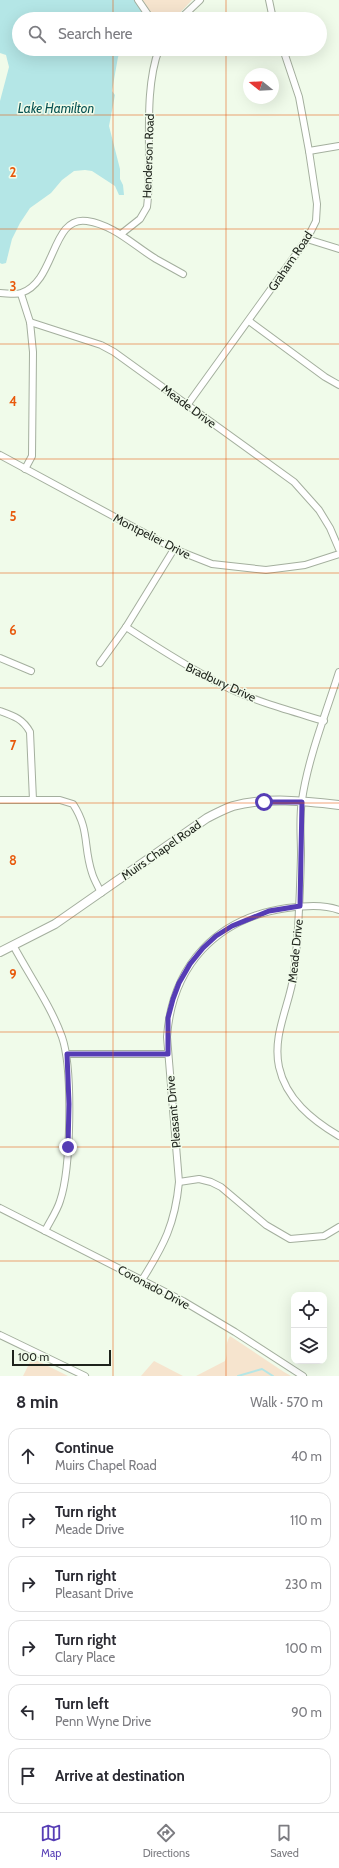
<!DOCTYPE html>
<html lang="en">
<head>
<meta charset="utf-8">
<style>
  body { margin:0; font-family:Cabin,sans-serif; background:#f7f7f7; color:#2b2b33 }
  .controls { position:absolute; right:12px; bottom:12px; display:grid; overflow:hidden; border-radius:8px; box-shadow:0 4px 16px #0002 }
  .controls button { width:36px; height:36px; display:grid; place-items:center; padding:0; border:0; border-bottom:1px solid #e1e1e2; background:#fff; color:#2b2b33; font:20px sans-serif }
  .compass { position:absolute; left:243px; top:68px; width:36px; height:36px; border-radius:50%; background:#fff; box-shadow:0 4px 16px #0002; rotate:288deg }
  .scale { position:absolute; left:12px; bottom:10px; width:99px; box-sizing:border-box; padding-left:4px; border:2px solid #1e231c; border-top:0; font-size:11px; line-height:14px; white-space:nowrap; color:#1e231c; -webkit-text-stroke:3px #f0fbea; paint-order:stroke }
  .stop { position:absolute; width:12px; height:12px; margin:-9px; border:3px solid #563db5; border-radius:50%; background:#fff }
  .stop.end { background:#563db5; border-color:#fff; box-shadow:0 1px 4px #0008 }
  .list { margin:0; padding:0; list-style:none }
  h2 { display:flex; justify-content:space-between; align-items:center; height:52px; margin:0; padding:0 16px; font-size:17px }
  h2 small { font-size:13px; font-weight:400; color:#7c7c81 }
  .list li { display:grid; grid-template-columns:26px 1fr auto; gap:12px; align-items:center; box-sizing:border-box; height:56px; margin:0 8px 8px; padding:0 8px; border:1px solid #e1e1e2; border-radius:12px }
  .list b { display:block; font-size:15px; white-space:nowrap }
  .list p { margin:0; font-size:13px; white-space:nowrap; color:#7c7c81 }
  .list em { font-size:13px; font-style:normal; color:#7c7c81 }
  .icon { flex:none; width:22px; height:22px; fill:none; stroke:currentColor; stroke-width:2; stroke-linecap:round; stroke-linejoin:round }
  .map { position:relative; flex:none; width:339px; height:1376px; overflow:hidden }
  .search { position:absolute; background:#fff; box-shadow:0 4px 16px #0002; left:12px; right:12px; top:12px; height:44px; display:flex; align-items:center; gap:10px; box-sizing:border-box; padding:0 14px; border-radius:22px; color:#7c7c81; font-size:15px }
  .sheet { height:436px; background:#fff }
  nav { display:flex; justify-content:space-around; align-items:center; box-sizing:border-box; height:56px; border-top:1px solid #e1e1e2; background:#fff; font-size:11px; color:#7c7c81 }
  nav a { display:grid; justify-items:center; gap:2px }
  nav .on { color:#563db5 }
  .map>svg:first-child { display:block }
  .green { fill:#f6e4ce }
  .water { fill:#b4e6e6 }
  .lines { fill:none; stroke-linecap:round; stroke-linejoin:round }
  .stream { stroke:#b4e6e6; stroke-width:2 }
  .street-casing { stroke:#a4af9e; stroke-width:8 }
  .secondary-casing { stroke:#a4af9e; stroke-width:10 }
  .street { stroke:#fff; stroke-width:6 }
  .secondary { stroke:#fff; stroke-width:8 }
  .route { stroke:#563db5; stroke-width:5 }
  .grid { fill:none; stroke:#e8590c; stroke-width:1; stroke-opacity:0.55 }
  .labels { text-anchor:middle; dominant-baseline:central; stroke-width:3; stroke-linejoin:round; paint-order:stroke }
  .street-label { font-size:12px; fill:#1e231c; stroke:#f0fbea }
  .water-label { font-size:13px; font-style:italic; fill:#085353; stroke:#f0fbea }
  .grid-label { font-size:13px; text-anchor:middle; font-weight:bold; fill:#e8590c; stroke:#f0fbea; stroke-width:3; stroke-linejoin:round; paint-order:stroke }
</style>
</head>
<body>
<div class="map">
<svg width="339" height="1376" viewBox="0 0 339 1376">
  <rect width="100%" height="100%" fill="#f0fbea"/>
  <g class="green">
    <polygon points="141,0 192,0 174,19 155,19"/>
    <path d="M230,1336L284,1372L291,1376H196L225,1361C229,1351 224,1345 230,1336Z"/>
    <polygon points="32,1358 68,1376 23,1376"/>
    <polygon points="154,1361 183,1376 141,1376"/>
  </g>
  <polygon class="water" points="0,0 135,0 144,13 137,19 19,19 19,49 122,49 118,57 112,91 115,95 109,126 120,169 120,179 123,185 124,195 119,195 115,186 92,171 85,170 74,171 62,180 51,193 30,208 20,223 12,239 6,263 2,264 0,263 0,101 9,67 6,55 0,53"/>
  <g class="lines">
    <polyline class="stream" points="238,1376 262,1369 273,1376"/>
    <defs>
      <g id="street">
        <polyline points="138,0 151,19"/>
        <polyline points="269,0 273,19"/>
        <polyline points="180,19 200,0"/>
        <polyline points="309,151 339,146"/>
        <path d="M121,234L140,219L147,207C153,159 142,94 159,49"/>
        <polyline points="307,239 339,249"/>
        <path d="M0,293C6,293 16,295 21,293C56,282 51,215 87,221C114,225 133,245 156,259C165,264 174,269 183,274"/>
        <polyline points="21,294 30,322 33,352 32,456 25,469"/>
        <polyline points="249,321 325,377 339,385"/>
        <polyline points="30,322 101,345 114,352 294,482 319,510 330,528 339,549"/>
        <polyline points="188,404 307,239 316,221 317,204 309,151 299,97 283,49"/>
        <polyline points="0,455 174,549 212,564 266,570 305,565 339,554"/>
        <path d="M126,627C158,648 191,669 226,687C257,702 291,711 324,721"/>
        <polyline points="0,658 31,671"/>
        <polyline points="100,663 126,627 174,549"/>
        <path d="M339,672C326,713 308,758 302,800C299,818 301,837 301,855C300,894 299,933 294,973C290,1005 272,1034 279,1067C286,1099 312,1120 339,1136"/>
        <path d="M0,711C14,716 23,719 30,732L33,800"/>
        <path d="M0,800H60L73,804C90,830 83,846 92,873C94,880 98,886 101,893"/>
        <path d="M13,945C29,975 51,1006 62,1037C73,1069 71,1169 60,1201C57,1211 50,1221 45,1231"/>
        <polyline points="67,1054 168,1054"/>
        <polyline points="179,1182 199,1179 211,1182 221,1187 266,1225 290,1239 324,1236 339,1227"/>
        <polyline points="0,1208 183,1301 235,1332 303,1376"/>
        <path d="M142,1280C164,1245 175,1224 179,1182L167,1037C172,966 216,918 287,908C304,906 323,904 339,910"/>
        <polyline points="0,1335 85,1376"/>
      </g>
      <path id="secondary" d="M0,952L55,924L207,818C215,814 224,809 233,806C266,797 305,801 339,805"/>
    </defs>
    <use href="#street" class="street-casing"/>
    <use href="#secondary" class="secondary-casing"/>
    <use href="#street" class="street"/>
    <use href="#secondary" class="secondary"/>
  </g>
  <g class="lines">
    <polyline class="route" points="68,1147 69,1104 67,1054 168,1054 168,1018 173,999 179,983 190,964 203,948 216,936 232,926 269,911 300,906 302,802 264,802"/>
  </g>
  <path class="grid" d="M113,0V19M226,0V19M113,49V1376M226,49V1376M0,115H339M0,229H339M0,344H339M0,459H339M0,573H339M0,688H339M0,803H339M0,917H339M0,1032H339M0,1147H339M0,1261H339"/>
  <g class="labels">
    <g class="street-label">
      <text transform="translate(148 156) rotate(-88)">Henderson Road</text>
      <text transform="translate(290 261) rotate(-56)">Graham Road</text>
      <text transform="translate(189 406) rotate(36)">Meade Drive</text>
      <text transform="translate(152 536) rotate(27)">Montpelier Drive</text>
      <text transform="translate(221 682) rotate(25)">Bradbury Drive</text>
      <text transform="translate(161 850) rotate(-35)">Muirs Chapel Road</text>
      <text transform="translate(295 951) rotate(-84)">Meade Drive</text>
      <text transform="translate(173 1112) rotate(-95)">Pleasant Drive</text>
      <text transform="translate(154 1287) rotate(28)">Coronado Drive</text>
    </g>
    <g class="water-label">
      <text x="56" y="108">Lake Hamilton</text>
    </g>
  </g>
  <g class="grid-label">
    <text x="13" y="177">2</text>
    <text x="13" y="291">3</text>
    <text x="13" y="406">4</text>
    <text x="13" y="521">5</text>
    <text x="13" y="635">6</text>
    <text x="13" y="750">7</text>
    <text x="13" y="865">8</text>
    <text x="13" y="979">9</text>
  </g>
</svg>
<div class="controls">
<button><svg class="icon" aria-label="locate" viewBox="0 0 24 24"><circle cx="12" cy="12" r="6"/><path d="M12 2v4M12 18v4M2 12h4M18 12h4"/></svg></button>
<button><svg class="icon" aria-label="layers" viewBox="0 0 24 24"><path d="M12 4l9 5-9 5-9-5zM3 14l9 5 9-5"/></svg></button>
</div>
<svg class="compass" viewBox="-18 -18 36 36"><path d="M0-13l5 13h-10z" fill="#e53935"/><path d="M0 13l5-13h-10z" fill="#7c7c81"/></svg>
<div class="scale">100 m</div>
<div class="stop" style="left:264px;top:802px"></div>
<div class="stop end" style="left:68px;top:1147px"></div>
<div class="search"><svg class="icon" aria-label="search" viewBox="0 0 24 24"><circle cx="10" cy="10" r="6"/><path d="M15 15l6 6"/></svg>Search here</div>
</div>
<section class="sheet">
<h2>8 min<small>Walk · 570 m</small></h2>
<ul class="list">
<li><svg class="icon" aria-label="ahead" viewBox="0 0 24 24"><path d="M12 20V5M6 11l6-6 6 6"/></svg><div><b>Continue</b><p>Muirs Chapel Road</p></div><em>40 m</em></li>
<li><svg class="icon" aria-label="right" viewBox="0 0 24 24"><path d="M7 20v-9h11M14 6l5 5-5 5"/></svg><div><b>Turn right</b><p>Meade Drive</p></div><em>110 m</em></li>
<li><svg class="icon" aria-label="right" viewBox="0 0 24 24"><path d="M7 20v-9h11M14 6l5 5-5 5"/></svg><div><b>Turn right</b><p>Pleasant Drive</p></div><em>230 m</em></li>
<li><svg class="icon" aria-label="right" viewBox="0 0 24 24"><path d="M7 20v-9h11M14 6l5 5-5 5"/></svg><div><b>Turn right</b><p>Clary Place</p></div><em>100 m</em></li>
<li><svg class="icon" aria-label="left" viewBox="0 0 24 24"><path d="M17 20v-9H6M10 6l-5 5 5 5"/></svg><div><b>Turn left</b><p>Penn Wyne Drive</p></div><em>90 m</em></li>
<li><svg class="icon" aria-label="arrive" viewBox="0 0 24 24"><path d="M6 21V4h12l-3 4 3 4H6"/></svg><div><b>Arrive at destination</b></div></li>
</ul>
</section>
<nav>
<a class="on"><svg class="icon" aria-label="map" viewBox="0 0 24 24"><path d="M3 6l6-2 6 2 6-2v14l-6 2-6-2-6 2zM9 4v14M15 6v14"/></svg>Map</a>
<a><svg class="icon" aria-label="directions" viewBox="0 0 24 24"><path d="M12 3l9 9-9 9-9-9zM9 14v-3h6M13 9l2 2-2 2"/></svg>Directions</a>
<a><svg class="icon" aria-label="saved" viewBox="0 0 24 24"><path d="M7 4h10v16l-5-4-5 4z"/></svg>Saved</a>
</nav>
</body>
</html>
